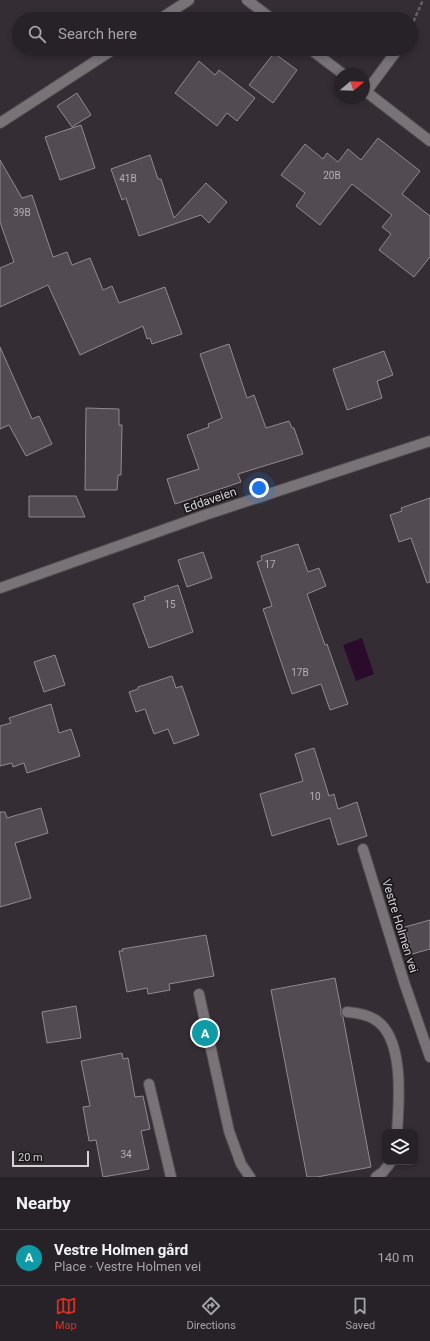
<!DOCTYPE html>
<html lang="en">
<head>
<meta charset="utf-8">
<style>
  body { margin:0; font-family:Roboto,sans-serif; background:#332f33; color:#f1f3f6 }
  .controls { position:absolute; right:12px; bottom:12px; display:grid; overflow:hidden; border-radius:8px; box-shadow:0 2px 6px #0003 }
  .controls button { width:36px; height:36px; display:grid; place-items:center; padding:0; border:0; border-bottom:1px solid #433f44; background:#272227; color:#f1f3f6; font:20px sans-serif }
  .compass { position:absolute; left:334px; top:68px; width:36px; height:36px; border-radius:50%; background:#272227; box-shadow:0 2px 6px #0003; rotate:71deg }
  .scale { position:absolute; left:12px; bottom:10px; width:77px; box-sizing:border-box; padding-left:4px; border:2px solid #d5d1d5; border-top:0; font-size:11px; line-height:14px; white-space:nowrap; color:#d5d1d5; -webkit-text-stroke:3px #1a171a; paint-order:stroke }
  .you { position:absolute; left:259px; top:488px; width:14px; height:14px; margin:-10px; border:3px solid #fff; border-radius:50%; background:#1a73e8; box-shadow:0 0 0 6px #1a73e833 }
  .badge { display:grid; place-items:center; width:26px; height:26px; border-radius:50%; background:#d93025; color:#fff; font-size:13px; font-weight:700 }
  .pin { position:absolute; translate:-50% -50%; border:2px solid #fff; box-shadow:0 1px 4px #0006 }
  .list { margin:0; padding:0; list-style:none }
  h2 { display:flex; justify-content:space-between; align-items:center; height:52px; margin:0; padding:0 16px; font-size:17px }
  h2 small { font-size:13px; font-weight:400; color:#a4a4a7 }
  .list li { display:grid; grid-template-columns:26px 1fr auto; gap:12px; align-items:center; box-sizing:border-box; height:56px; padding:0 16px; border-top:1px solid #433f44 }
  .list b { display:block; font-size:15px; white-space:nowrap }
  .list p { margin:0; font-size:13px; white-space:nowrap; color:#a4a4a7 }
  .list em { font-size:13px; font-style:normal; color:#a4a4a7 }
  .icon { flex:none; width:22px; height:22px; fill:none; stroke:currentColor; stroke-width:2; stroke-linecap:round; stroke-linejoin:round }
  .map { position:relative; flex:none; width:430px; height:1177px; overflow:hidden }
  .search { position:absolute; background:#272227; box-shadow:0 2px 6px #0003; left:12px; right:12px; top:12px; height:44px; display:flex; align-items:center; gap:10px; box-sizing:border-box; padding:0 14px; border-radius:22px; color:#a4a4a7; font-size:15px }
  .sheet { height:108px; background:#272227 }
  nav { display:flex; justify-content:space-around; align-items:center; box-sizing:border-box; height:56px; border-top:1px solid #433f44; background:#272227; font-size:11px; color:#a4a4a7 }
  nav a { display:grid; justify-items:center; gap:2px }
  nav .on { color:#d93025 }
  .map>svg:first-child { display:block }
  .water { fill:#2b0b2b }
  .building { fill:#534b52; stroke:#928991 }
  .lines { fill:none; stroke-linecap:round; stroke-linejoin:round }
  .minor-casing { stroke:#514b51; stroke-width:12 }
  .path { stroke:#666066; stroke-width:2.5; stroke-dasharray:4 2; stroke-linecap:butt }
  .minor { stroke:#777377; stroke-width:10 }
  .labels { text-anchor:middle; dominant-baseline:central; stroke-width:3.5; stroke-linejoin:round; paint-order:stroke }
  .number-label { font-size:10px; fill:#b4b0b4 }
  .street-label { font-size:12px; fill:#d5d1d5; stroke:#1a171a }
</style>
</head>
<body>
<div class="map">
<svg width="430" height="1177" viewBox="0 0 430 1177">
  <rect width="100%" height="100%" fill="#342d34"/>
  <polygon class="water" points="362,638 374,674 356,681 343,645"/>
  <g class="building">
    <polygon points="274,53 297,70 273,103 249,85"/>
    <polygon points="199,61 215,75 219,70 255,98 237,121 227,113 217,126 175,93"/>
    <polygon points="77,93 91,115 72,127 57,106"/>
    <polygon points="81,125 95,168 60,180 45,137"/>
    <polygon points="378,138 420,171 402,194 430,216 430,257 414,277 379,250 391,234 382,227 392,215 352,184 320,225 296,206 305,193 281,175 305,144 323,159 327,153 338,162 348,149 361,160"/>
    <polygon points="150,155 158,179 161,179 174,218 206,183 227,202 209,223 201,215 139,236 126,198 122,200 111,169"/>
    <polygon points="0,160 22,198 32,195 53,257 67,252 72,265 90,258 103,290 112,286 119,303 165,287 182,334 152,344 150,338 147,339 143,326 80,355 48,285 0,307 0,268 14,262 0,222"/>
    <polygon points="229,344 247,398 254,395 266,428 289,421 292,428 294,428 303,454 238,474 241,482 175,504 167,479 199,469 187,435 209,427 208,424 222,418 200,354"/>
    <polygon points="0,347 32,419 39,416 52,444 26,456 9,425 0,429"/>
    <polygon points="384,351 393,375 377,381 382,398 347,410 333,369"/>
    <polygon points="86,408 119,409 119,425 122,425 121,475 118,475 117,490 85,490"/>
    <polygon points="29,496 76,496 85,517 29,517"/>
    <polygon points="430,498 430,582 427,583 411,538 399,542 390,515 402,511 401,508"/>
    <polygon points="298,544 308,572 319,568 326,586 307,594 325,645 327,644 348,704 330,710 321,684 292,694 263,609 272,606 257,562 262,560 261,556"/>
    <polygon points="203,552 212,578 187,587 178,560"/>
    <polygon points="178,585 193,632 149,648 133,604 145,600 144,597"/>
    <polygon points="55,655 65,685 44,692 34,662"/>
    <polygon points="172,676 176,688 182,686 199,735 174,744 168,729 154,734 145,709 136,712 129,692 138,689 138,687"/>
    <polygon points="51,704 59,733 71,729 80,756 27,773 24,763 13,767 12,763 0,766 0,726 11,723 9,718"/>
    <polygon points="314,748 329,796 334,794 338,809 357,802 367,836 338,845 330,818 272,836 260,794 303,781 295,754"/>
    <polygon points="41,808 48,833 15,843 31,898 0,907 0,812 5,812 7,818"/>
    <polygon points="430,920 430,949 412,954 405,927"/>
    <polygon points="206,935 214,976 169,984 170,990 148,994 147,988 127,992 119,951 123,951 122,949"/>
    <polygon points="335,978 341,1009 341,1014 343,1017 371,1167 317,1177 307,1177 271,990"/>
    <polygon points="76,1006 81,1038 47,1043 42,1012"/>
    <polygon points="122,1053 123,1059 128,1058 135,1097 143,1096 150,1129 141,1131 149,1169 103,1177 96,1140 89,1141 83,1107 90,1106 81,1061"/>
  </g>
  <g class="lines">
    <defs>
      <g id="minor">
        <polyline points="247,0 272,19"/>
        <polyline points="160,19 189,0"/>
        <polyline points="310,49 343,74"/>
        <polyline points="364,90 430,141"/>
        <polyline points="366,92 398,49"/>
        <polyline points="0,123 114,49"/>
        <polyline points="0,588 205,515 430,441"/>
        <polyline points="363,849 404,982 430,1057"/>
        <polyline points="199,994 229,1131 241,1164 250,1177"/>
        <path d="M347,1012C356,1013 366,1014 374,1019C405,1036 399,1102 397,1132"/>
        <polyline points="149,1084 171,1177"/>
        <polyline points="376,1177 383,1172 391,1162"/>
      </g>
    </defs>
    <use href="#minor" class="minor-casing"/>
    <polyline class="path" points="411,27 423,0"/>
    <use href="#minor" class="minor"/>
  </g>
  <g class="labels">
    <g class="number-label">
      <text x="332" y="175">20B</text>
      <text x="128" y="178">41B</text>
      <text x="22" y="212">39B</text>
      <text x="270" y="564">17</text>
      <text x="170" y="604">15</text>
      <text x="300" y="672">17B</text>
      <text x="315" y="796">10</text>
      <text x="126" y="1154">34</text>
    </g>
    <g class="street-label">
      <text transform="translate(210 500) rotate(-19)">Eddaveien</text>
      <text transform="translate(400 926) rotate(73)">Vestre Holmen vei</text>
    </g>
  </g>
</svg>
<div class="controls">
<button><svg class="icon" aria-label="layers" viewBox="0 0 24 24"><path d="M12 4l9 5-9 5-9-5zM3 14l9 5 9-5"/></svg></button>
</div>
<svg class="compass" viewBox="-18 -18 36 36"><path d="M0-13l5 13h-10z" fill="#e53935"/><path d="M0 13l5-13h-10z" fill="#a4a4a7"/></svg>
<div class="scale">20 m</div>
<div class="you"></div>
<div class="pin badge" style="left:205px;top:1033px;background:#0f9aa8">A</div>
<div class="search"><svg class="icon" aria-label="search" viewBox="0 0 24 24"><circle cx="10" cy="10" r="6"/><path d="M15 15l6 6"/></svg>Search here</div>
</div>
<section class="sheet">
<h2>Nearby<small></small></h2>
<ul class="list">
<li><span class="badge" style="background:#0f9aa8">A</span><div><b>Vestre Holmen gård</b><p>Place · Vestre Holmen vei</p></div><em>140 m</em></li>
</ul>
</section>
<nav>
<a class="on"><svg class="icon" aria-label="map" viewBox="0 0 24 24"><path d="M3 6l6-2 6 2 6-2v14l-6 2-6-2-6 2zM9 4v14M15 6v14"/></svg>Map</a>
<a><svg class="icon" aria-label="directions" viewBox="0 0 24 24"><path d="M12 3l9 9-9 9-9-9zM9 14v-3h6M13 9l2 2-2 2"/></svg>Directions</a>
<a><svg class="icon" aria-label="saved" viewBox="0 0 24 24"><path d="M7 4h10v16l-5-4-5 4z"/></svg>Saved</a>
</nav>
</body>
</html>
